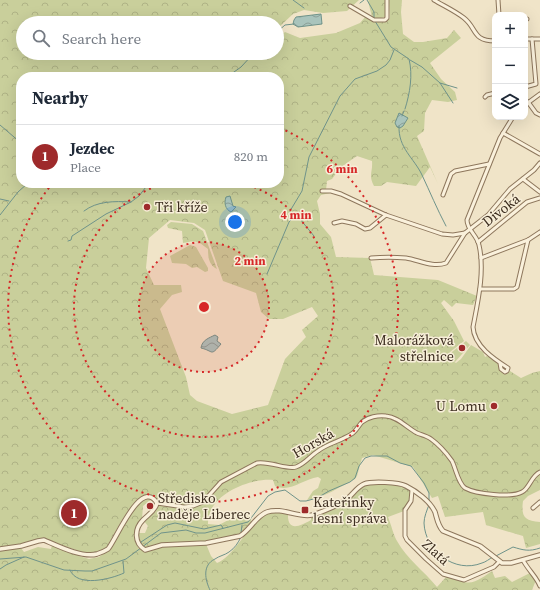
<!DOCTYPE html>
<html lang="en">
<head>
<meta charset="utf-8">
<style>
  body { margin:0; font-family:"Source Serif 4",serif; background:#f2f2f3; color:#1f2937 }
  .controls { position:absolute; right:12px; top:12px; display:grid; overflow:hidden; border-radius:8px; box-shadow:0 4px 16px #0002 }
  .controls button { width:36px; height:36px; display:grid; place-items:center; padding:0; border:0; border-bottom:1px solid #e0e1e3; background:#fff; color:#1f2937; font:20px sans-serif }
  .you { position:absolute; left:235px; top:222px; width:14px; height:14px; margin:-10px; border:3px solid #fff; border-radius:50%; background:#1a73e8; box-shadow:0 0 0 6px #1a73e833 }
  .badge { display:grid; place-items:center; width:26px; height:26px; border-radius:50%; background:#9e2a2b; color:#fff; font-size:13px; font-weight:700 }
  .pin { position:absolute; translate:-50% -50%; border:2px solid #fff; box-shadow:0 1px 4px #0006 }
  .list { margin:0; padding:0; list-style:none }
  h2 { display:flex; justify-content:space-between; align-items:center; height:52px; margin:0; padding:0 16px; font-size:17px }
  h2 small { font-size:13px; font-weight:400; color:#747a83 }
  .list li { display:grid; grid-template-columns:26px 1fr auto; gap:12px; align-items:center; box-sizing:border-box; height:64px; padding:0 16px; border-top:1px solid #e0e1e3 }
  .list b { display:block; font-size:15px; white-space:nowrap }
  .list p { margin:0; font-size:13px; white-space:nowrap; color:#747a83 }
  .list em { font-size:13px; font-style:normal; color:#747a83 }
  .icon { flex:none; width:22px; height:22px; fill:none; stroke:currentColor; stroke-width:2; stroke-linecap:round; stroke-linejoin:round }
  .map { position:relative; flex:none; width:540px; height:590px; overflow:hidden }
  .search { position:absolute; background:#fff; box-shadow:0 4px 16px #0002; left:16px; top:16px; width:268px; height:44px; display:flex; align-items:center; gap:10px; box-sizing:border-box; padding:0 14px; border-radius:22px; color:#747a83; font-size:15px }
  .panel { position:absolute; background:#fff; box-shadow:0 4px 16px #0002; left:16px; top:72px; width:268px; height:116px; border-radius:16px }
  .map>svg:first-child { display:block }
  .grass { fill:#c9cf9b }
  .forest { fill:url(#forest-crowns); fill-rule:evenodd }
  .water { fill:url(#water-waves); stroke:#6f938a }
  .lines { fill:none; stroke-linecap:round; stroke-linejoin:round }
  .stream { stroke:#6f938a; stroke-width:1 }
  .minor-casing { stroke:#8d765c; stroke-width:5 }
  .tertiary-casing { stroke:#8d765c; stroke-width:5.5 }
  .minor { stroke:#faf1dc; stroke-width:3 }
  .tertiary { stroke:#faf1dc; stroke-width:3.5 }
  .ring { fill:none; stroke:#d62828; stroke-width:2; stroke-dasharray:2 4 }
  .poi-dot { fill:#9e2a2b; stroke:#f7eed8; stroke-width:1.5 }
  .labels { text-anchor:middle; dominant-baseline:central; stroke-width:3; stroke-linejoin:round; paint-order:stroke }
  .poi-label { font-size:14px; fill:#3d2e20; stroke:#f7eed8; text-anchor:start }
  .street-label { font-size:14px; fill:#3d2e20; stroke:#f7eed8 }
  .centre { fill:#d62828; stroke:#f7eed8; stroke-width:2 }
  .ring-label { font-size:12px; text-anchor:middle; font-weight:bold; fill:#d62828; stroke:#f7eed8; stroke-width:3; stroke-linejoin:round; paint-order:stroke }
</style>
</head>
<body>
<div class="map">
<svg width="540" height="590" viewBox="0 0 540 590">
  <defs>
    <pattern id="forest-crowns" width="20" height="18" patternUnits="userSpaceOnUse"><rect width="20" height="18" fill="#c9cf9b"/><path d="M2 6a3 3 0 1 1 6 0M12 15a3 3 0 1 1 6 0" fill="none" stroke="#aeb285"/></pattern>
    <pattern id="water-waves" width="16" height="10" patternUnits="userSpaceOnUse"><rect width="16" height="10" fill="#a9c4bc"/><path d="M0 5q4-4 8 0t8 0" fill="none" stroke="#8ba098"/></pattern>
  </defs>
  <rect width="100%" height="100%" fill="#f0e4c8"/>
  <polygon class="grass" points="466,341 470,345 455,362 450,358 452,352"/>
  <g class="forest">
    <path d="M0,0H359L347,11L323,13L304,10L293,14L277,29V23H23V53H277V38L285,32L300,38L336,33L360,23L366,16L373,21H387L390,18L389,0H402L401,12L403,34L414,42H423L447,38L454,30L461,38L430,63L441,79L455,92L457,100L448,102L432,100L425,113L424,131L417,136L438,184L430,167L416,186L387,182L381,186H374C368,175 373,172 372,161L357,156L341,167L332,179L327,181L326,190L329,191L330,193L321,195L317,201L320,214V224L331,237L336,257L370,258L374,275L438,280L477,296L473,305L456,303L452,307L444,300L441,303L454,321L464,341L450,352L449,359L456,363L461,359L471,345L483,352L485,357L487,356L498,363L501,370L506,374L510,371L521,378L532,373L540,371V490L528,496L523,501C521,516 524,521 540,522V544L526,548L523,536L486,525L483,512L445,517L438,496L432,498L413,467L373,455L362,458L357,476L355,479C340,487 325,497 307,500L313,491L318,488L321,479L318,477C303,479 290,493 275,486L273,480C249,478 207,495 208,524L219,525L232,518L249,516L252,522L243,532L235,536L205,541L144,548C139,545 138,539 138,533H145L148,526L144,521L155,512L159,502C141,473 114,537 106,548C104,551 101,553 98,554L80,553L76,550L44,539H37L21,545L0,547ZM21,77H279V183H21ZM170,220L194,223L205,230L223,281L256,293L261,312L269,319H283L312,307L318,316L302,330L306,337L285,359L268,405L232,414L197,401L190,395L186,377L160,309L172,295L182,292L181,285H154L146,268L149,238Z"/>
    <polygon points="369,0 385,0 385,17 377,19 372,17 368,1"/>
    <path d="M171,222L192,224L203,231L217,269C209,265 208,258 208,249C198,241 196,240 183,243L182,231L168,228L167,225Z"/>
    <polygon points="190,245 196,247 208,268 208,271 205,272 197,267 192,268 186,264 172,263 170,256"/>
    <path d="M369,484L398,485L410,490V500L404,511L388,517C391,524 394,537 397,541C407,559 424,571 437,587L447,576C453,578 459,580 465,582C474,585 486,575 492,571L495,578L505,576L512,582L530,573L536,580L532,590H0V550L21,548L24,552L38,547L51,549L52,545L74,552L79,556L89,559L99,557L108,550L123,525L141,500L152,499L143,506L142,519L135,533L136,543L139,549L147,551L163,547L206,544L211,556L217,563C237,555 250,518 269,513C275,512 282,513 288,513C287,533 300,526 311,520V517L344,504L360,488Z"/>
  </g>
  <g class="water">
    <polygon points="321,14 322,24 298,27 293,24 294,20 296,17"/>
    <polygon points="399,113 408,118 403,126 400,128 397,127 395,123"/>
    <path d="M230,196L233,206L236,207L231,212C225,209 224,203 226,197Z"/>
    <path d="M215,335L218,337L217,341L221,344C210,357 214,351 201,348C202,340 209,338 215,335Z"/>
  </g>
  <g class="lines">
    <g class="stream">
      <polyline points="293,0 304,8"/>
      <polyline points="367,0 374,12 374,18"/>
      <polyline points="360,3 364,0"/>
      <path d="M375,21L391,47L409,59C413,75 410,93 405,109"/>
      <polyline points="277,32 285,25 294,24"/>
      <polyline points="410,60 422,67 440,83 453,103"/>
      <polyline points="227,77 241,67 254,53"/>
      <polyline points="440,83 457,88"/>
      <polyline points="402,116 404,111"/>
      <polyline points="0,125 21,143"/>
      <path d="M399,126C398,148 414,158 422,175C430,192 437,209 446,226"/>
      <polyline points="0,199 9,201"/>
      <path d="M84,211C97,201 114,201 131,202"/>
      <polyline points="290,211 302,191 309,157 340,96 355,79 377,71 386,65 390,60 394,50"/>
      <polyline points="0,215 18,192 28,183"/>
      <polyline points="300,219 314,236"/>
      <polyline points="68,241 71,240 72,236 106,214 131,202 139,196 149,183"/>
      <polyline points="267,274 289,222 291,220"/>
      <path d="M429,505C427,510 424,517 424,523C425,551 455,574 482,563C486,562 489,559 493,557"/>
      <polyline points="241,533 242,525"/>
      <polyline points="141,545 141,542 167,525 175,523 204,529 221,525 223,528"/>
      <path d="M496,556L513,547C523,550 529,552 540,548"/>
      <polyline points="0,559 26,557 64,570 85,571 92,571 126,559 161,533 186,530 196,533 205,533 248,522 268,496 275,492 285,490 300,501 306,501 317,498 329,491 350,482 355,478 359,466 365,458 371,456 387,456 400,463 411,466 424,483 429,493 429,502"/>
      <polyline points="0,569 6,565 24,557"/>
      <path d="M70,570C77,588 111,579 124,573L123,561"/>
      <path d="M210,590C205,580 202,565 215,559C219,556 225,555 229,552C235,548 238,543 241,537"/>
    </g>
    <defs>
      <g id="minor">
        <path d="M434,0C444,6 455,11 464,18C477,28 472,41 495,41"/>
        <polyline points="498,0 499,15"/>
        <polyline points="350,6 374,20 385,20 387,18 387,0"/>
        <polyline points="525,19 527,19"/>
        <polyline points="525,39 540,39"/>
        <polyline points="525,87 536,84 532,39"/>
        <polyline points="485,97 487,95 495,93"/>
        <polyline points="528,102 536,113 540,115"/>
        <polyline points="525,105 540,94"/>
        <polyline points="503,133 540,154"/>
        <polyline points="523,179 540,192"/>
        <polyline points="322,191 331,191 341,194 386,215 442,234 453,235 465,233"/>
        <polyline points="443,195 451,174 455,171 489,164"/>
        <polyline points="334,223 342,221 356,224 365,229 370,228 386,215"/>
        <polyline points="478,242 527,202 540,198"/>
        <path d="M371,258C383,257 394,257 406,258C419,260 433,268 446,263L465,233L488,215L510,189L534,170L540,163"/>
        <polyline points="481,258 528,240 540,232"/>
        <polyline points="480,289 514,289 517,287 528,240"/>
        <path d="M500,363L501,369L505,372L507,371L508,368C494,359 474,346 473,327C478,301 485,271 479,245C477,235 467,230 467,220L500,138L513,117"/>
        <polyline points="412,490 411,501 405,510 405,536 407,540 426,559 443,574 464,580 494,567 499,562"/>
        <path d="M157,503L184,507L193,506L203,502L221,482L257,463C270,461 287,470 296,467C305,464 310,456 318,451C328,443 342,441 353,433C357,430 359,425 362,422C368,417 378,415 386,416C398,417 406,427 417,433C422,435 427,436 431,439C438,444 447,454 452,461C456,469 458,483 465,488C476,494 511,498 522,492C530,488 531,476 540,472"/>
        <polyline points="533,508 540,502"/>
        <path d="M523,560C528,570 536,576 540,586"/>
      </g>
      <path id="tertiary" d="M0,549L21,546L38,541L44,540C58,546 82,558 97,554C100,553 105,551 108,549C116,540 141,477 157,503C155,511 149,514 143,520C134,529 134,543 145,550L162,545L206,543L240,536C250,530 256,516 267,512C282,507 298,518 312,515C320,513 342,504 348,498C353,494 357,487 364,484C371,481 399,482 406,486C416,491 430,501 435,512C437,519 438,526 443,531L480,546L502,563H511L540,555"/>
    </defs>
    <use href="#minor" class="minor-casing"/>
    <use href="#tertiary" class="tertiary-casing"/>
    <use href="#minor" class="minor"/>
    <use href="#tertiary" class="tertiary"/>
  </g>
  <circle cx="204" cy="307" r="65" fill="#d62828" fill-opacity=".12"/>
  <g class="ring">
    <circle cx="204" cy="307" r="65"/>
    <path d="M243 183A130 130 0 1 1 165 183"/>
    <path d="M280 128A195 195 0 1 1 52 184"/>
  </g>
  <g class="poi-dot">
    <circle cx="147" cy="207" r="4"/>
    <circle cx="462" cy="348" r="4"/>
    <circle cx="494" cy="406" r="4"/>
    <circle cx="150" cy="506" r="4"/>
    <rect x="301" y="506" width="8" height="8" rx="2"/>
  </g>
  <g class="labels">
    <g class="poi-label">
      <text x="155" y="207">Tři kříže</text>
      <text x="454" y="340" text-anchor="end">Malorážková<tspan x="454" dy="16">střelnice</tspan></text>
      <text x="486" y="406" text-anchor="end">U Lomu</text>
      <text x="158" y="498">Středisko<tspan x="158" dy="16">naděje Liberec</tspan></text>
      <text x="313" y="502">Kateřinky<tspan x="313" dy="16">lesní správa</tspan></text>
    </g>
    <g class="street-label">
      <text transform="translate(501 210) rotate(-38)">Divoká</text>
      <text transform="translate(313 443) rotate(-30)">Horská</text>
      <text transform="translate(436 552) rotate(42)">Zlatá</text>
    </g>
  </g>
  <circle cx="204" cy="307" r="6" class="centre"/>
  <g class="ring-label">
    <text x="342" y="173">6 min</text>
    <text x="296" y="219">4 min</text>
    <text x="250" y="265">2 min</text>
  </g>
</svg>
<div class="controls">
<button>+</button>
<button>−</button>
<button><svg class="icon" aria-label="layers" viewBox="0 0 24 24"><path d="M12 4l9 5-9 5-9-5zM3 14l9 5 9-5"/></svg></button>
</div>
<div class="you"></div>
<div class="pin badge" style="left:74px;top:513px">1</div>
<div class="search"><svg class="icon" aria-label="search" viewBox="0 0 24 24"><circle cx="10" cy="10" r="6"/><path d="M15 15l6 6"/></svg>Search here</div>
<section class="panel">
<h2>Nearby<small></small></h2>
<ul class="list">
<li><span class="badge">1</span><div><b>Jezdec</b><p>Place</p></div><em>820 m</em></li>
</ul>
</section>
</div>
</body>
</html>
